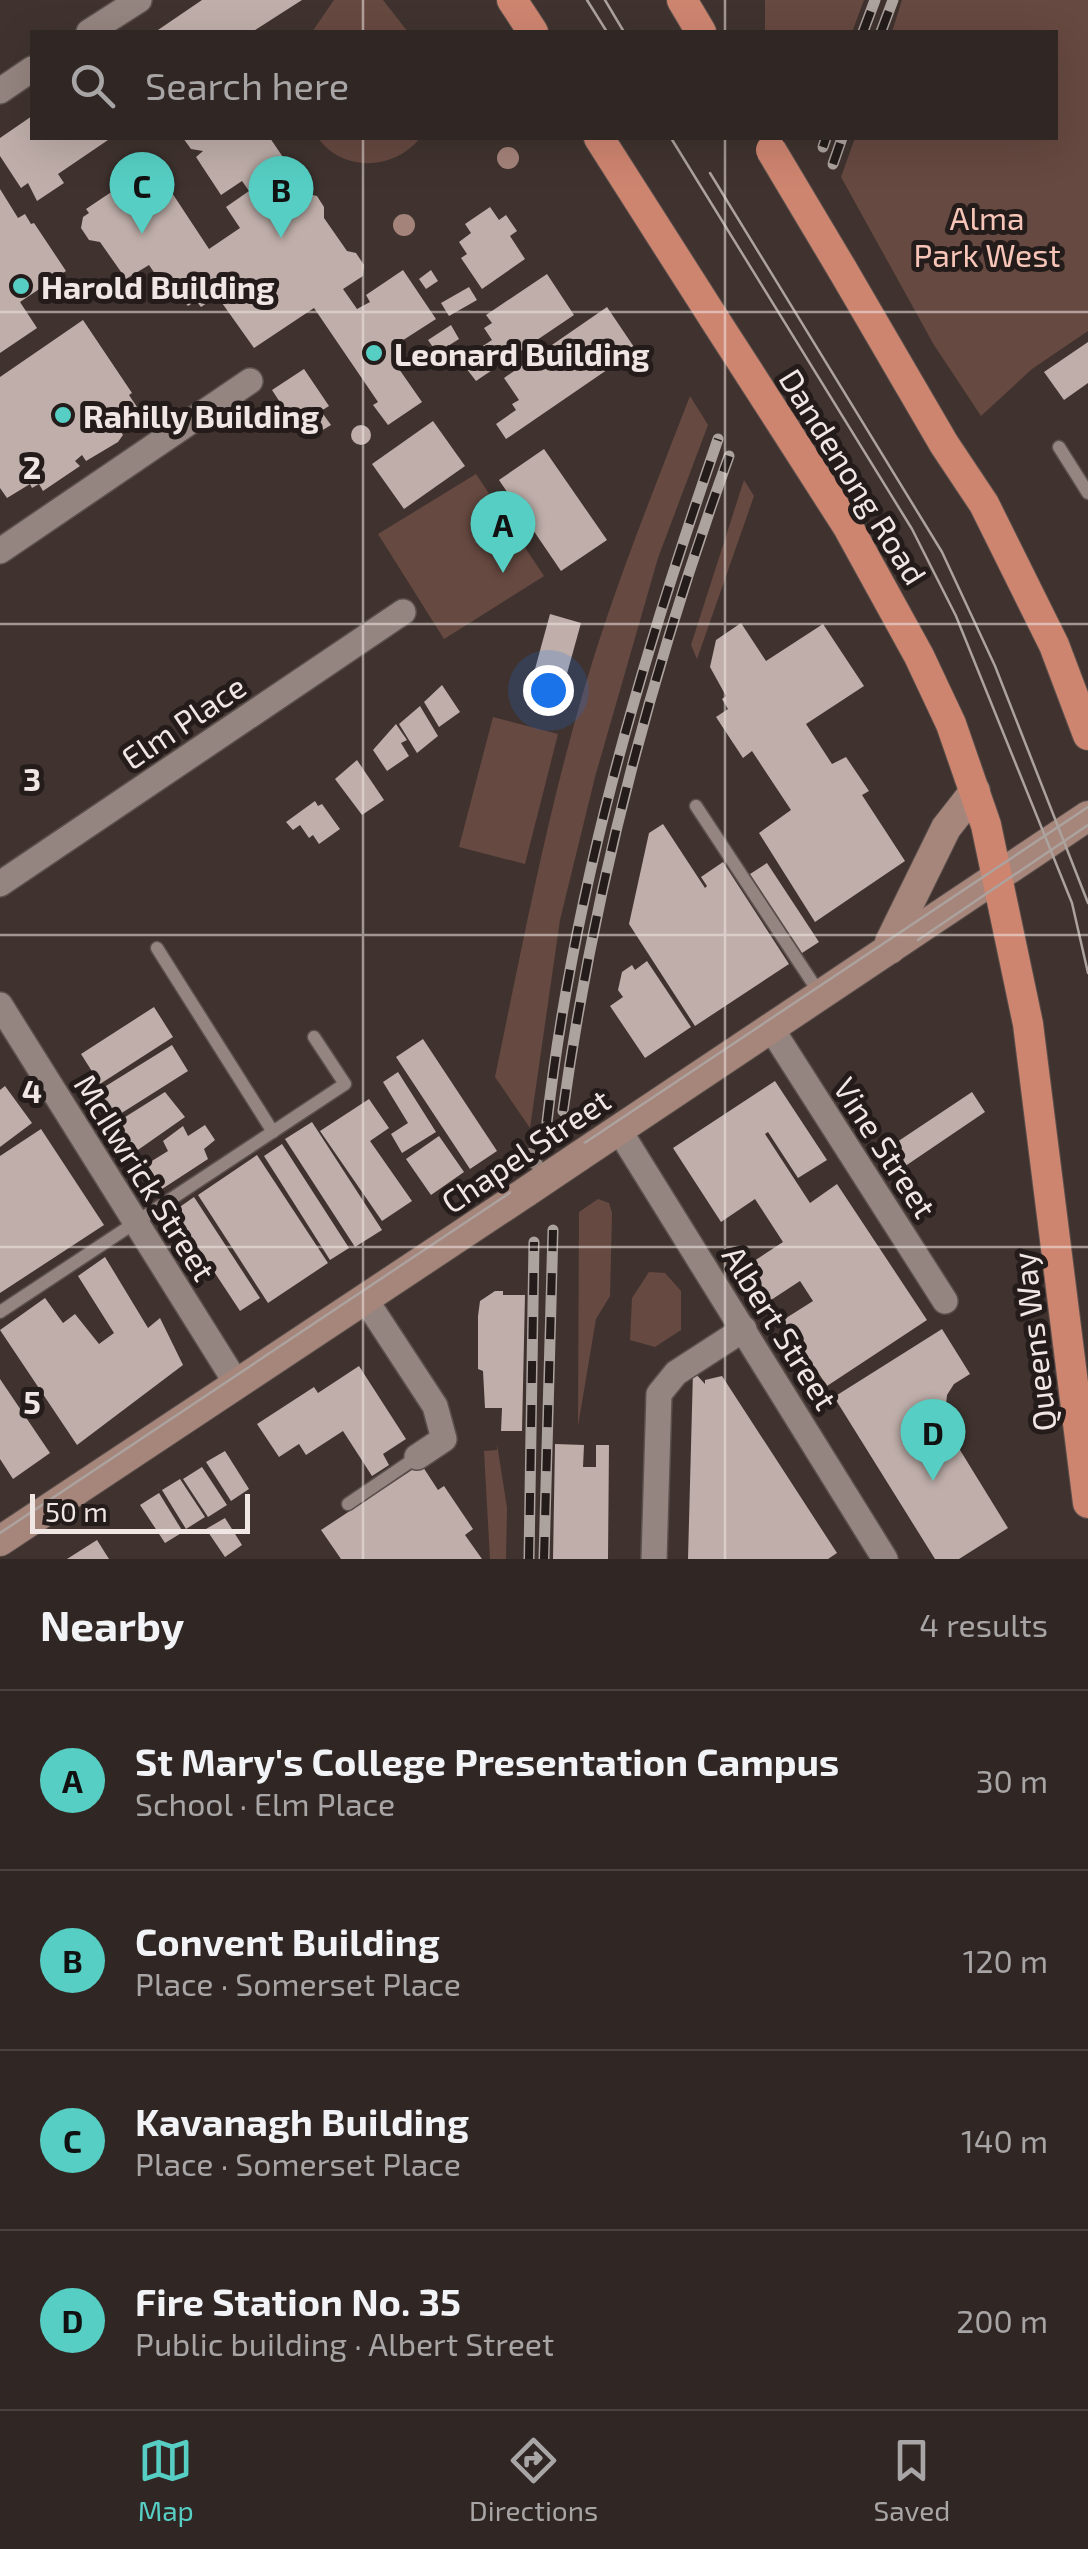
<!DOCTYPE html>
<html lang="en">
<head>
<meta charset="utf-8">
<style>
  body { margin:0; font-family:"Exo 2",sans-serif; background:#3c3230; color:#f1f3f6 }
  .scale { position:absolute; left:30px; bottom:25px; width:220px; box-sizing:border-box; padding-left:10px; border:5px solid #f0e7e4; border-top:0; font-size:28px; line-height:35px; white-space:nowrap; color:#f0e7e4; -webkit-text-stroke:8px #231c1a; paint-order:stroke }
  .you { position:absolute; left:548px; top:690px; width:35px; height:35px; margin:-25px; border:8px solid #fff; border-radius:50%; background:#1a73e8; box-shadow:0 0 0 15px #1a73e833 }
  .badge { display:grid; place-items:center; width:65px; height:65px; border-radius:50%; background:#56cec3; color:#111; font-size:32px; font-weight:700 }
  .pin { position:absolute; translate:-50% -82px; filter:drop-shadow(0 2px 5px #0008) }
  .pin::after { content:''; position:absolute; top:52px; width:35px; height:30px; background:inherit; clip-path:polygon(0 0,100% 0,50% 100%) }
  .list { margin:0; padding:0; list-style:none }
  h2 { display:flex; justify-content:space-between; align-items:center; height:130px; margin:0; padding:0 40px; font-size:42px }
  h2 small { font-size:32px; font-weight:400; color:#a8a5a6 }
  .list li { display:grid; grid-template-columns:65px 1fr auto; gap:30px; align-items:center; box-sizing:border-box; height:180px; padding:0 40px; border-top:2px solid #4b4341 }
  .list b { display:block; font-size:38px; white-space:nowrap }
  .list p { margin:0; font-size:32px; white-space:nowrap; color:#a8a5a6 }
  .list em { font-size:32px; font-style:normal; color:#a8a5a6 }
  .icon { flex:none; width:55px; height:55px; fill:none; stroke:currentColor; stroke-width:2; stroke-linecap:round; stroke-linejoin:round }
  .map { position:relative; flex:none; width:1088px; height:1559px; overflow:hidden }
  .search { position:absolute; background:#302623; box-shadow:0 10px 40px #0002; left:30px; right:30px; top:30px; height:110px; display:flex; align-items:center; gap:25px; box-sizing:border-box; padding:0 35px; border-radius:0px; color:#a8a5a6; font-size:38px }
  .sheet { height:850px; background:#302623 }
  nav { display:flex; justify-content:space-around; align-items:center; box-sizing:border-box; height:140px; border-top:2px solid #4b4341; background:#302623; font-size:28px; color:#a8a5a6 }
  nav a { display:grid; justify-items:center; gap:5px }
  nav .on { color:#56cec3 }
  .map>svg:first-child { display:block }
  .green { fill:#664941 }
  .building { fill:#bfaea9 }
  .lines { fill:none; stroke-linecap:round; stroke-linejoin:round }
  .lane-casing { stroke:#5b504c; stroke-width:15 }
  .street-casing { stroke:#5b504c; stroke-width:28 }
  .secondary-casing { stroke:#5b504c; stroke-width:32 }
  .highway-casing { stroke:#5b504c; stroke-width:32 }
  .lane { stroke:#958580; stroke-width:12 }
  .street { stroke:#958580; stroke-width:25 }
  .secondary { stroke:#a6857b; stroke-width:30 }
  .highway { stroke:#ce8570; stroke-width:30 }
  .tram { stroke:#aca29e; stroke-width:2.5 }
  .rail-casing { stroke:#aca29e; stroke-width:11 }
  .rail { stroke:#231c1a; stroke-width:8; stroke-dasharray:22; stroke-linecap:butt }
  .lane-bridge-casing { stroke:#5b504c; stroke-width:15; stroke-linecap:butt }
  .secondary-bridge-casing { stroke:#5b504c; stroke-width:32; stroke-linecap:butt }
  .highway-bridge-casing { stroke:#5b504c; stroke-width:32; stroke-linecap:butt }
  .lane-bridge { stroke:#958580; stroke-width:12 }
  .secondary-bridge { stroke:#a6857b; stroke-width:30 }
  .highway-bridge { stroke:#ce8570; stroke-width:30 }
  .tree { fill:#a4837a }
  .grid { fill:none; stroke:#f0e7e4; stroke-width:2.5; stroke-opacity:0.55 }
  .poi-dot { fill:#56cec3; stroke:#231c1a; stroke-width:4 }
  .labels { text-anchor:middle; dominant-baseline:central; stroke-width:10; stroke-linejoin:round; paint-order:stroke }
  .park-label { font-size:32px; fill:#f6c5b7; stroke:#231c1a }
  .poi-label { font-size:32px; font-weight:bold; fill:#f0e7e4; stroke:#231c1a; text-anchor:start }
  .street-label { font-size:32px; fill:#f0e7e4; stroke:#231c1a }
  .grid-label { font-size:32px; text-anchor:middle; font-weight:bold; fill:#f0e7e4; stroke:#231c1a; stroke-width:10; stroke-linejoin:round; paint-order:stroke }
</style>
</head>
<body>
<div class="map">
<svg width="1088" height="1559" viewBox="0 0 1088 1559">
  <rect width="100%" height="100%" fill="#40332f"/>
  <g class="green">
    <polygon points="334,0 383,0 408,32 312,32"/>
    <polygon points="765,0 864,0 852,32 765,32"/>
    <polygon points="902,0 1088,0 1088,331 1032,369 981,416 934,345 841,177 855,138 1056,138 1056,32 892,32"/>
    <path d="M318,138H420C395,170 343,173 318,138Z"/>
    <path d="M690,396L708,425L658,558L595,777L560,920L530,1128L495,1077C527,923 556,766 607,617C632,543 662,469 690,396Z"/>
    <polygon points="476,474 544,576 444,639 378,534"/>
    <polygon points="744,480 754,496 697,659 691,645"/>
    <polygon points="493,717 558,734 525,864 459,847"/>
    <polygon points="598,1199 609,1203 612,1213 610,1296 596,1319 578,1426 579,1212"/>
    <polygon points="649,1272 665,1273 681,1291 681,1330 655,1347 630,1340 632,1298"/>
    <polygon points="497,1444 507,1508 506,1559 490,1559 484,1451 497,1450"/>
  </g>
  <g class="building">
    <polygon points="202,0 302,0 252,32 155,32"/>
    <polygon points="32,116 32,138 111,138 58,174 64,183 37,201 28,183 21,188 0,156 0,138"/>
    <polygon points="183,138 270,138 308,194 317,196 324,207 324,218 347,251 356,253 364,265 363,276 343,289 357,309 370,302 366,295 403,270 436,319 397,344 409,362 399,369 422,402 388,425 373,405 378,402 314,308 254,348 217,296 201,307 196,301 188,306 180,296 173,300 149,265 126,279 100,242 89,240 81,228 83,217 89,213 86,209 153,164 209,249 240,228 226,207 249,191 242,181 221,195 196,157 203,151 191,149"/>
    <polygon points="0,189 18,218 25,214 31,224 34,223 66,271 20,302 37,328 0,353"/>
    <polygon points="490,207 499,220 506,215 517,231 510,236 525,259 482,289 461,258 467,254 459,242 471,233 465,224"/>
    <polygon points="431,270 438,281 426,289 419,279"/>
    <polygon points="547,274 574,315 476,381 466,368 477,361 472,353 492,340 484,328 492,323 486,315"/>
    <polygon points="469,287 477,300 449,316 441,303"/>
    <polygon points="607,307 636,350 506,439 496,424 516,410 512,404 519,400 504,378"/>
    <polygon points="83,320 132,393 129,395 137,407 115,422 123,435 118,442 86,461 82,455 75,461 80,466 43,491 39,484 32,488 30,484 7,498 0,488 0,377"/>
    <polygon points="451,325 459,339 437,353 428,340"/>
    <polygon points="1088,342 1088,383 1064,400 1044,372"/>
    <polygon points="304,369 329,406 321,411 331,425 311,437 302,424 296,427 272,390"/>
    <polygon points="433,421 465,466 404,509 372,464"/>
    <circle cx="361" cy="435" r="10"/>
    <polygon points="544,449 607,540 561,571 499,480"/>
    <polygon points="550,614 581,623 563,688 532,680"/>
    <polygon points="741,623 766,661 823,624 864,686 806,724 832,764 846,757 869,791 862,795 905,861 815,922 759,833 791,810 752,751 743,758 716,717 728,709 722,699 726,696 710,667 716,640"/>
    <polygon points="442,685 460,712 439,727 424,702"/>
    <polygon points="420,706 438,736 417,753 399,724"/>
    <polygon points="396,724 407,740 401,743 409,756 387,771 373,750"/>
    <polygon points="357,760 384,800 362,815 335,779"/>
    <polygon points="315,801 318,806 322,804 340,829 319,844 313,835 309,838 300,825 293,830 286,822"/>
    <polygon points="663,824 705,888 707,886 701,877 723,862 789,964 695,1026 629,924 649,833"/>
    <polygon points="767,863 819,942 802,953 750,874"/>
    <polygon points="647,961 691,1027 645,1058 610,1006 623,997 618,990 622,972 632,965 635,970"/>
    <polygon points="154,1007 173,1037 100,1084 81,1054"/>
    <polygon points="423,1039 497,1151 470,1169 396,1057"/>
    <polygon points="172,1045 188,1071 109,1121 93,1094"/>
    <polygon points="398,1072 436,1132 402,1153 391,1134 408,1123 383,1082"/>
    <polygon points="775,1081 827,1160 798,1178 768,1132 765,1134 810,1203 837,1184 927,1320 827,1386 783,1320 813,1301 800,1281 771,1300 748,1265 783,1242 755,1199 721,1222 673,1148"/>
    <polygon points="5,1086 32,1123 0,1147 0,1090"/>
    <polygon points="165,1092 185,1117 125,1159 106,1129"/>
    <polygon points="972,1092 985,1112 895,1173 882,1152"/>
    <polygon points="369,1099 389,1128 370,1141 412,1201 382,1221 320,1131"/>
    <polygon points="312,1122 382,1230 355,1247 285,1139"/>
    <polygon points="205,1125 215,1140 204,1149 208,1159 162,1189 147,1164 168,1151 163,1141 183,1126 188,1136"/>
    <polygon points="41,1129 104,1225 0,1293 0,1156"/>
    <polygon points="439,1136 464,1172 431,1195 406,1159"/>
    <polygon points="282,1144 349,1248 330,1260 264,1156"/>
    <polygon points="257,1155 328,1263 268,1303 198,1195"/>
    <polygon points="194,1197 260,1298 240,1311 174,1211"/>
    <polygon points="105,1257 148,1328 160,1318 183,1365 77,1445 0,1330 45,1298 63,1323 75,1314 99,1344 114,1333 78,1276"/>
    <polygon points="495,1291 503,1291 503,1295 525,1295 522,1431 501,1431 502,1408 485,1408 483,1371 478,1369 478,1316 480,1301"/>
    <polygon points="942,1329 970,1374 954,1384 947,1395 944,1424 1008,1528 959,1559 935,1559 834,1397"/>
    <polygon points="359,1366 406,1439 383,1454 389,1465 372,1476 343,1431 306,1455 299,1444 279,1457 257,1424 314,1387 318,1393"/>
    <polygon points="693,1371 705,1384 705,1380 722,1376 837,1553 828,1559 688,1559"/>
    <polygon points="0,1379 50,1453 13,1479 0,1459"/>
    <polygon points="555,1444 584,1445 583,1467 596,1467 596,1445 609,1445 608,1559 553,1559"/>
    <polygon points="225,1451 249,1489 231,1501 206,1462"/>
    <polygon points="421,1464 438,1490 444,1486 473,1529 465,1535 482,1559 341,1559 321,1530"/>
    <polygon points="202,1467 227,1505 208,1517 183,1479"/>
    <polygon points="180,1479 205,1517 186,1529 162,1490"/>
    <polygon points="159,1493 183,1532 165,1543 140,1505"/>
    <polygon points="225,1518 242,1545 225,1557 206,1529"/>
    <polygon points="97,1540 109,1559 67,1559"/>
  </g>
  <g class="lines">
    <defs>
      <g id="lane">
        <polyline points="1059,447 1088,493"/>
        <polyline points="696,806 820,994"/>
        <polyline points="157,948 273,1132"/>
        <polyline points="0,1312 345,1084 314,1037"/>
        <polyline points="348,1504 417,1457"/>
      </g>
      <g id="street">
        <polyline points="89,32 139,0"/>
        <polyline points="0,91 32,69"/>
        <polyline points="0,551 250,381"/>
        <polyline points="0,884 403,612"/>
        <polyline points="0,1005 237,1384"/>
        <polyline points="771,1028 945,1301"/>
        <polyline points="619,1130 885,1559"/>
        <polyline points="365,1299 435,1406 444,1439 417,1457"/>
        <polyline points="654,1559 659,1394 676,1373 744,1329"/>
      </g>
      <g id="secondary">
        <polyline points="890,949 890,942 946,828 975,791"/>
        <polyline points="578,1157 1088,816"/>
        <polyline points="0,1541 526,1192"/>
      </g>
      <g id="highway">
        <polyline points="512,0 533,32"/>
        <polyline points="682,0 701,32"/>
        <polyline points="599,138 715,320"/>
        <polyline points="842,269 944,444 984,504 1054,645 1088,735"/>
        <polyline points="782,424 848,527 919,656 951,724 986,825 1028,1024 1088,1503"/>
      </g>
    </defs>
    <use href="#lane" class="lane-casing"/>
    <use href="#street" class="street-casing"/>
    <use href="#secondary" class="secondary-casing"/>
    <use href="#highway" class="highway-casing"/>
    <use href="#lane" class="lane"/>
    <use href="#street" class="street"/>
    <use href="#secondary" class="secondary"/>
    <use href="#highway" class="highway"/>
    <g class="tram">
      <polyline points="587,0 607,32"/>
      <polyline points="605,0 624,32"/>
      <polyline points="671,138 912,529 956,616 1072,903 1088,973"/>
      <polyline points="710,173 942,552 995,666 1088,903"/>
      <polyline points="918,940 1088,825"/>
      <polyline points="0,1533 1088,807"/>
    </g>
    <defs>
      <g id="rail">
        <polyline points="863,32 875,0"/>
        <polyline points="881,32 893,0"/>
        <polyline points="823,147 826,138"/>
        <polyline points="833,164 842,138"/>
        <path d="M563,1111C594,887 652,669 729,456"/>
        <path d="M547,1122C574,887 641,661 718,439"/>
        <polyline points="529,1559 534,1242"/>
        <polyline points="544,1559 553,1230"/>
      </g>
    </defs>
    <use href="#rail" class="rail-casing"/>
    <use href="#rail" class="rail"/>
    <defs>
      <polyline id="lane-bridge" points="530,1154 546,1179"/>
      <polyline id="secondary-bridge" points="526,1192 578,1157"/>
      <g id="highway-bridge">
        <polyline points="771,150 842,269"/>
        <polyline points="715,320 782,424"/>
      </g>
    </defs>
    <use href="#lane-bridge" class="lane-bridge-casing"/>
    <use href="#secondary-bridge" class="secondary-bridge-casing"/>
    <use href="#highway-bridge" class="highway-bridge-casing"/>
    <use href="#lane-bridge" class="lane-bridge"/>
    <use href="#secondary-bridge" class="secondary-bridge"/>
    <use href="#highway-bridge" class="highway-bridge"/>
  </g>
  <g class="tree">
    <circle cx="508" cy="158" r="11"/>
    <circle cx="404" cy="225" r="11"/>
  </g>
  <path class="grid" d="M363,0V32M725,0V32M363,138V1559M725,138V1559M0,312H1088M0,624H1088M0,935H1088M0,1247H1088"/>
  <g class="poi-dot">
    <circle cx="21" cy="286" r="10"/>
    <circle cx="374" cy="353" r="10"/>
    <circle cx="63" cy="415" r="10"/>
  </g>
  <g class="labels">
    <g class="park-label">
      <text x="987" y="217">Alma<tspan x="987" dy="37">Park West</tspan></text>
    </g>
    <g class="poi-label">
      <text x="41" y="286">Harold Building</text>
      <text x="394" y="353">Leonard Building</text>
      <text x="83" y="415">Rahilly Building</text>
    </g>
    <g class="street-label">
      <text transform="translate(854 476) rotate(58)">Dandenong Road</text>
      <text transform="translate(183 721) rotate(-34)">Elm Place</text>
      <text transform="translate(886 1147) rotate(57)">Vine Street</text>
      <text transform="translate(525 1150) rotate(-34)">Chapel Street</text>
      <text transform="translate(146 1177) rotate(58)">McIlwrick Street</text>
      <text transform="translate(781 1327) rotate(58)">Albert Street</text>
      <text transform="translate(1033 1342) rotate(-97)">Queens Way</text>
    </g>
  </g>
  <g class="grid-label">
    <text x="32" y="479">2</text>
    <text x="32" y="791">3</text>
    <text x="32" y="1103">4</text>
    <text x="32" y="1414">5</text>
  </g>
</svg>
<div class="scale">50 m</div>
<div class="you"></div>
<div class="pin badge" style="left:503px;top:573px">A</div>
<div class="pin badge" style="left:281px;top:238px">B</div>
<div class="pin badge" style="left:142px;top:234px">C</div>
<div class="pin badge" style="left:933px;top:1481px">D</div>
<div class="search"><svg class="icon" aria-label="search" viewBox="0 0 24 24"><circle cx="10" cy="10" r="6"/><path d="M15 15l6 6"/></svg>Search here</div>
</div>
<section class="sheet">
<h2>Nearby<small>4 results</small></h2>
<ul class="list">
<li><span class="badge">A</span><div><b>St Mary's College Presentation Campus</b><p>School · Elm Place</p></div><em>30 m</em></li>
<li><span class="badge">B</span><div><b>Convent Building</b><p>Place · Somerset Place</p></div><em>120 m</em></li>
<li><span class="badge">C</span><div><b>Kavanagh Building</b><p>Place · Somerset Place</p></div><em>140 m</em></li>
<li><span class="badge">D</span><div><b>Fire Station No. 35</b><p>Public building · Albert Street</p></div><em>200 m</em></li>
</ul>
</section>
<nav>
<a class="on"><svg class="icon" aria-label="map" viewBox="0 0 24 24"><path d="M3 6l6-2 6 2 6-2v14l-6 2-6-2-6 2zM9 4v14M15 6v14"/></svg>Map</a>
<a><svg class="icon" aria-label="directions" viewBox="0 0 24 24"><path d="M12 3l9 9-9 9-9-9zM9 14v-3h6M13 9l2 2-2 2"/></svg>Directions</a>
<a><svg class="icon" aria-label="saved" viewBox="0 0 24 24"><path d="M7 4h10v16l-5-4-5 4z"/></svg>Saved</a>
</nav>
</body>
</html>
